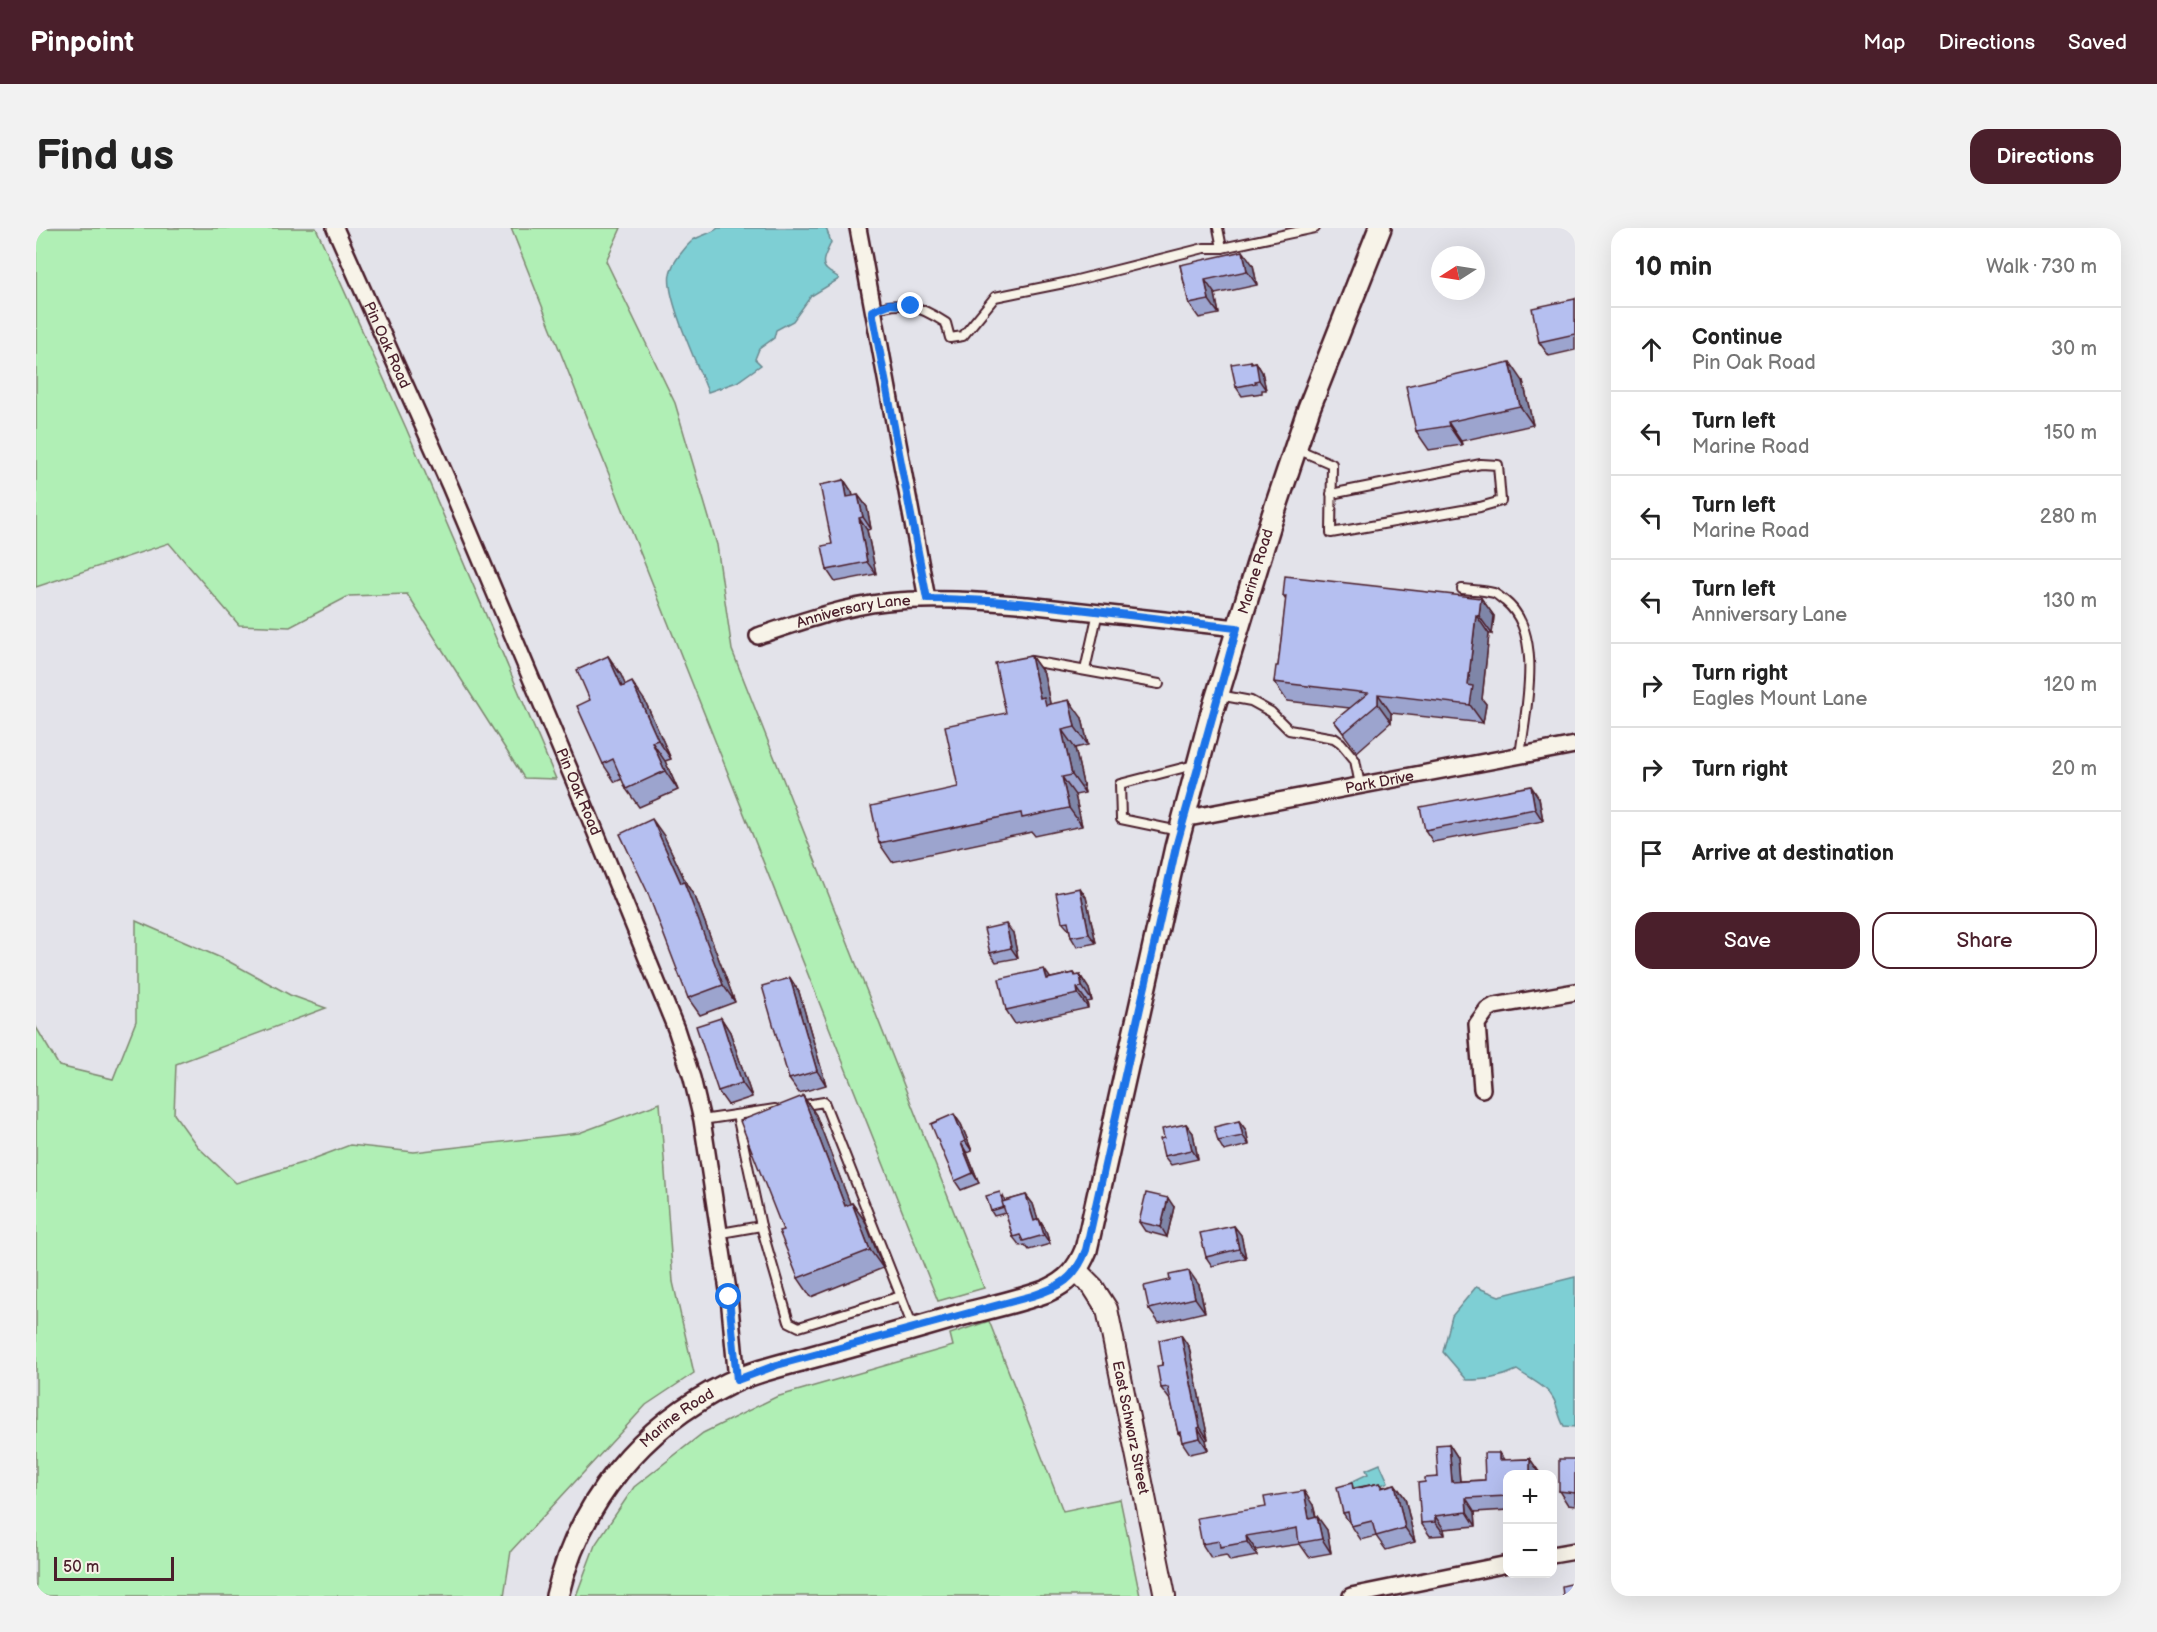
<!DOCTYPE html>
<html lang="en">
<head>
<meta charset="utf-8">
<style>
  body { margin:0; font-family:"Balsamiq Sans",sans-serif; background:#f2f2f2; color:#222 }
  .controls { position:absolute; right:18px; bottom:18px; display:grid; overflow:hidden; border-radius:12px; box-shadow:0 6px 24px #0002 }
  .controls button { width:54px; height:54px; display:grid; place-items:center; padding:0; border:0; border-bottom:2px solid #e0e0e0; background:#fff; color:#222; font:30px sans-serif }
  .compass { position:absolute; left:1395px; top:18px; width:54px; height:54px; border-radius:50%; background:#fff; box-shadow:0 6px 24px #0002; rotate:258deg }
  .scale { position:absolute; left:18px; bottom:15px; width:120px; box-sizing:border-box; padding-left:6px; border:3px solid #4a1f2b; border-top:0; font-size:16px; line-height:21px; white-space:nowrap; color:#4a1f2b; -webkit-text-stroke:4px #f7f3e8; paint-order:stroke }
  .stop { position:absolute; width:18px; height:18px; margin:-14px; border:4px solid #1a73e8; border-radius:50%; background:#fff }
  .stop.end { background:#1a73e8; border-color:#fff; box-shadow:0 2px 6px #0008 }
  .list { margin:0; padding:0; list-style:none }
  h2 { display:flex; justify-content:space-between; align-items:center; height:78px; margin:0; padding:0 24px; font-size:26px }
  h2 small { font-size:20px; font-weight:400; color:#767676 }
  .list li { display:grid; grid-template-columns:39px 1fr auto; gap:18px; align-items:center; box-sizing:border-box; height:84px; padding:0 24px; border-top:2px solid #e0e0e0 }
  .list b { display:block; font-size:22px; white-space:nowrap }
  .list p { margin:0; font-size:20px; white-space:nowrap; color:#767676 }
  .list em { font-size:20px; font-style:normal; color:#767676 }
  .actions { display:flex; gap:12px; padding:18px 24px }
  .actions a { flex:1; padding:14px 0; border:2px solid #4a1f2b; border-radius:18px; text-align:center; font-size:21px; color:#4a1f2b }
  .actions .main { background:#4a1f2b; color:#fff }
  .icon { flex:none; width:33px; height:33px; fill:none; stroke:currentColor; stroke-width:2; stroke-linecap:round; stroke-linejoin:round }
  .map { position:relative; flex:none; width:1539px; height:1368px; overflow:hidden; border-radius:18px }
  header { display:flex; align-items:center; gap:36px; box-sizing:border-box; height:84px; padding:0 30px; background:#4a1f2b; color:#fff }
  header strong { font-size:28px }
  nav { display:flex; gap:33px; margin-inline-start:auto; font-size:21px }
  .intro { display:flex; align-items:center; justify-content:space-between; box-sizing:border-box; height:144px; padding:0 36px }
  h1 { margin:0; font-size:42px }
  .button { padding:15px 27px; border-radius:18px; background:#4a1f2b; color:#fff; font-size:21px; font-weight:700 }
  main { display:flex; gap:36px; padding:0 36px }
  aside { flex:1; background:#fff; border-radius:18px; box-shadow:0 6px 24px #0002 }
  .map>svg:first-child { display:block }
  .green { fill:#b0efb5; stroke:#7d8770; stroke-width:1.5 }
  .water { fill:#7ecfd4; stroke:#698990; stroke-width:1.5 }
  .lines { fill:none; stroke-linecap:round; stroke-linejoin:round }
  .service-casing { stroke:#4a1f2b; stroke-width:12 }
  .minor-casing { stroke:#4a1f2b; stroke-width:20 }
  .tertiary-casing { stroke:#4a1f2b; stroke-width:24 }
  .secondary-casing { stroke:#4a1f2b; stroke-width:26 }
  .service { stroke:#f7f3e8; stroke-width:8 }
  .minor { stroke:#f7f3e8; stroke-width:15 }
  .tertiary { stroke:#f7f3e8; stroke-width:20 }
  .secondary { stroke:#f7f3e8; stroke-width:21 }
  .wall { fill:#9ca4ce; stroke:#4a1f2b; stroke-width:1.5 }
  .shaded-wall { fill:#7f86a8; stroke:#4a1f2b; stroke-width:1.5 }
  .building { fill:#b5bff0; stroke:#4a1f2b; stroke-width:1.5 }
  .route { stroke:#1a73e8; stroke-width:8 }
  .labels { text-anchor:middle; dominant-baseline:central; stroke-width:5; stroke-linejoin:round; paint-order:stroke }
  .street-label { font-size:15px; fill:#4a1f2b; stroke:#f7f3e8 }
</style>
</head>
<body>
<header>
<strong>Pinpoint</strong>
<nav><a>Map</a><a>Directions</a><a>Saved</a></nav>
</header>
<div class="intro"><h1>Find us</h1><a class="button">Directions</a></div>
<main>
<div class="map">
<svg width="1539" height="1368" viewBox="0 0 1539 1368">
  <rect width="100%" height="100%" fill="#e3e3ea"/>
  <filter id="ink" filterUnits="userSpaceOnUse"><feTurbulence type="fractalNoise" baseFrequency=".0167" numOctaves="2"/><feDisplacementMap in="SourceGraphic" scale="12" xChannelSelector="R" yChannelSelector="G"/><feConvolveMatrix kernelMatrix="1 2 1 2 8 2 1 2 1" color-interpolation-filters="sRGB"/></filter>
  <g filter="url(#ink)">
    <g class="green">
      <polygon points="0,0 280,0 370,200 520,551 488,550 371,366 313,368 254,399 203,397 133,315 0,359"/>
      <polygon points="475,0 585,0 570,33 639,175 681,317 696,422 948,1060 902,1073"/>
      <polygon points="100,693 192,733 254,767 290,780 140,836 138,886 161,918 200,955 269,934 314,917 378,924 543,905 624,875 637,1054 658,1145 610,1177 475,1323 468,1368 0,1368 0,799 23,838 77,851 100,793"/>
      <polygon points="953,1093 1027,1283 1084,1271 1104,1368 540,1368 559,1317 598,1259 667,1205 740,1169 917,1118 914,1106"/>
    </g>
    <g class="water">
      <path d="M682,0H790L795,14C793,22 782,34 791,42C796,47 799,45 803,51L775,68L757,93L740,102L738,110L723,121L719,131L725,137L701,154L672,164C663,140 629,69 634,46C636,35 649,19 657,12C665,7 675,6 682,0Z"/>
      <path d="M1539,1049V1199L1528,1198C1522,1188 1522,1178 1517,1170C1510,1158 1492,1150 1481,1142C1464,1150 1450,1152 1431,1152L1407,1124L1416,1088L1440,1059L1463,1068Z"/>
      <polygon points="1344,1236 1352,1254 1339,1260 1320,1264 1315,1254 1332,1246 1330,1242"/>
    </g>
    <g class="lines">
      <defs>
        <g id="service">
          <polyline points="1182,0 1186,20"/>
          <path d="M836,83C866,71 884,78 910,95L914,110L927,108L959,69L1033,54L1168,20H1186L1279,0"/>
          <polyline points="1261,221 1296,236 1295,305 1444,279 1465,273 1462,237 1445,236 1295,266"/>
          <path d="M1426,361C1436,362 1448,362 1458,365C1462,367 1466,371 1469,373C1509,405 1489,484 1484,528"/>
          <polyline points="995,433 1123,456"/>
          <polyline points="1049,442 1062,384"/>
          <polyline points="1183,467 1215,473 1235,484 1253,502 1298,510 1305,515 1319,532 1324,557"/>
          <polyline points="1143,603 1085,591 1084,556 1158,537"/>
          <polyline points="763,878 788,874 877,1099"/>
          <polyline points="701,887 725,998 753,1094 763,1099 865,1068"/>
          <polyline points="666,892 739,881"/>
          <polyline points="685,1005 725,998"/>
        </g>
        <g id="minor">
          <path id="s1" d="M299,0L414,258L553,588L640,801L656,850L666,892L693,1069L701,1152"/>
          <polyline points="822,0 891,371"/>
          <path id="s2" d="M722,408C764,394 806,379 850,374C898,369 944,373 991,377C1061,384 1131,392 1201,400"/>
          <path id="s3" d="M1147,591L1539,517"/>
          <polyline points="1446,861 1441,796 1451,782 1458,778 1539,764"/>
          <polyline points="1516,1327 1539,1323"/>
          <polyline points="1315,1368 1472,1336"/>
        </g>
        <g id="tertiary">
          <path id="s4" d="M1040,1042L1057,1059L1071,1081L1129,1368"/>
        </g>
        <g id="secondary">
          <path id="s5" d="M521,1368C543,1274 606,1198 692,1156C721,1142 752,1136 783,1127C832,1114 880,1100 928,1086C956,1079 984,1073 1011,1063C1031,1054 1042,1042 1050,1022L1140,619L1175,488L1234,296L1273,180L1344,0"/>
        </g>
      </defs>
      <use href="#service" class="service-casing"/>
      <use href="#minor" class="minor-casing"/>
      <use href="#tertiary" class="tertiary-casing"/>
      <use href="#secondary" class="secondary-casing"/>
      <use href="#service" class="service"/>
      <use href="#minor" class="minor"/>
      <use href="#tertiary" class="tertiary"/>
      <use href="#secondary" class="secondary"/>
    </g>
    <g class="wall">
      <polygon points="1144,37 1217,37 1221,57 1179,66 1183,86 1163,90 1153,76"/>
      <polygon points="1539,71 1539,122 1513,128 1503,114"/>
      <polygon points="1215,133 1217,135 1220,134 1226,144 1230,162 1226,162 1226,165 1206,168 1200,159"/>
      <polygon points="1487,153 1497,197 1425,213 1426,217 1393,222 1380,203"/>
      <polygon points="808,252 816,264 817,268 822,267 831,279 835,301 831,302 840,346 799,354 791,342"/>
      <polygon points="1247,368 1445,370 1458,388 1456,406 1453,406 1446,471 1450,476 1447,495 1355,485 1355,494 1321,524 1298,493 1314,480 1251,473 1238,454 1242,438 1250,372"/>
      <polygon points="572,428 585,447 589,457 609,473 635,531 629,533 642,562 603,579 590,561 586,551 579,554 567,536 554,472"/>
      <polygon points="995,428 1008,446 1014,476 1046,490 1052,517 1039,520 1049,565 1039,567 1046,598 999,608 996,604 856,634 843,615 922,559 970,485"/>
      <polygon points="1503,570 1507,593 1397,614 1389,602"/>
      <polygon points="628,608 651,657 660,671 699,774 664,787 652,770"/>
      <polygon points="1044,660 1050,669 1060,715 1041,719 1035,709 1034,703 1026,694"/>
      <polygon points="977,705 982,730 960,734 954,725"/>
      <polygon points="1038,745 1040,748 1044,747 1053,761 1056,773 1051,774 1052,780 979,796 970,782 1015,750"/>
      <polygon points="754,750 763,764 790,857 763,865 753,851"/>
      <polygon points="685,790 694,804 716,869 692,877 682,863"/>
      <polygon points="767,868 780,887 814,976 816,975 829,993 847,1040 775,1069 762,1050 747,1002"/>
      <polygon points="1203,893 1210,902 1213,917 1188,923 1182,913"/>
      <polygon points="925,896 936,923 931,925 943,955 925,962 919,953"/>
      <polygon points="1150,896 1157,905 1162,931 1135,937 1128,928 1128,910"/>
      <polygon points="990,967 997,976 1002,991 1009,1001 1014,1016 993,1022 989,1017 984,1018 977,1009 970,985 958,988 955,983 967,968 969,973"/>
      <polygon points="1138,979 1131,1009 1109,1003 1103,994"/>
      <polygon points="1198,998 1205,1007 1210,1030 1176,1038 1170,1029"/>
      <polygon points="1163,1057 1169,1084 1123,1095 1113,1081"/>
      <polygon points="1153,1119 1172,1211 1170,1212 1172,1222 1154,1226 1146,1214 1145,1208 1142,1205 1135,1172 1134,1172 1125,1160 1127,1137"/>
      <polygon points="1413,1216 1422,1230 1424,1253 1449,1252 1468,1232 1494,1231 1503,1244 1472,1246 1472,1282 1439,1284 1440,1298 1408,1301 1409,1307 1394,1308 1385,1295 1389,1254 1402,1249"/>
      <polygon points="1539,1231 1539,1278 1532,1277 1523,1263"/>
      <polygon points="1344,1255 1347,1259 1359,1256 1369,1270 1379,1314 1350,1322 1340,1308 1325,1312 1307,1285 1319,1260"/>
      <polygon points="1277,1277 1280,1288 1291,1302 1295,1325 1273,1329 1264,1316 1244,1319 1243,1318 1220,1322 1221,1328 1194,1333 1190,1327 1175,1330 1166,1316"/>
    </g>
    <g class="shaded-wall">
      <polygon points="1207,23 1217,37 1221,57 1211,43"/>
      <polygon points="1169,52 1179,66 1183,86 1173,72"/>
      <polygon points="1215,133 1221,142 1220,134 1226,144 1230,162 1223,152"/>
      <polygon points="1474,134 1487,153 1497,197 1484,178"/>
      <polygon points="1412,194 1425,213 1426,217 1413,198"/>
      <polygon points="808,252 816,264 820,281 811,269"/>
      <polygon points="822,267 831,279 835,301 827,289"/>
      <polygon points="823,290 831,302 840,346 831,334"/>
      <polygon points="1445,370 1458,388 1456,406 1443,388"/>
      <polygon points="1440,387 1453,406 1446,471 1450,476 1447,495 1434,477 1432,457"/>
      <polygon points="572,428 585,447 598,477 586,459"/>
      <polygon points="995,428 1008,446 1015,480 1022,495 1004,470"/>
      <polygon points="596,454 609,473 635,531 622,512"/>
      <polygon points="1342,466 1355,485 1355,494 1342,476"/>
      <polygon points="1033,472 1046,490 1052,517 1039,499"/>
      <polygon points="1026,502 1039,520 1049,565 1036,547"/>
      <polygon points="616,514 629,533 642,562 629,543"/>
      <polygon points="1026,549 1039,567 1046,598 1033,580"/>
      <polygon points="1495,558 1503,570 1507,593 1499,581"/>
      <polygon points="616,591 628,608 651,657 660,671 699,774 687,757 645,655"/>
      <polygon points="1044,660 1050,669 1060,715 1053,706"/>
      <polygon points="970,696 977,705 982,730 975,720"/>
      <polygon points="1008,741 1018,755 1011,751"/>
      <polygon points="1038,745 1046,757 1044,747 1053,761 1056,773 1039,748"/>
      <polygon points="754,750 763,764 790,857 781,843"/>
      <polygon points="1041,760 1051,774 1052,780 1042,766"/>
      <polygon points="685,790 694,804 716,869 706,855"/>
      <polygon points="767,868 780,887 822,996 809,978"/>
      <polygon points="918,886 925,896 936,923 929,913"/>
      <polygon points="1203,893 1210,902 1213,917 1207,908"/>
      <polygon points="1150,896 1157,905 1162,931 1156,922"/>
      <polygon points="925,915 931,925 943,955 937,945"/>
      <polygon points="990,967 997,976 1005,1002 998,993"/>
      <polygon points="1132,970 1138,979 1131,1009 1125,999"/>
      <polygon points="816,975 829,993 847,1040 834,1022"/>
      <polygon points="1003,991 1009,1001 1014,1016 1008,1007"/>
      <polygon points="1198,998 1205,1007 1210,1030 1203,1021"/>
      <polygon points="1153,1043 1163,1057 1169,1084 1159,1070"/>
      <polygon points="1145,1107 1153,1119 1172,1211 1164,1199"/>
      <polygon points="1162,1200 1170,1212 1172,1222 1164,1210"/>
      <polygon points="1413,1216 1422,1230 1425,1268 1416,1254"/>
      <polygon points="1463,1225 1473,1238 1463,1232"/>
      <polygon points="1494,1231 1503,1244 1503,1246 1494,1246"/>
      <polygon points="1359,1256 1369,1270 1379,1314 1369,1300"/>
      <polygon points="1268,1263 1277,1277 1283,1304 1273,1290"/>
      <polygon points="1430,1270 1439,1284 1440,1298 1431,1284"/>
      <polygon points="1281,1288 1291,1302 1295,1325 1286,1311"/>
      <polygon points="1399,1288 1408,1301 1409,1307 1399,1294"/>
      <polygon points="1210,1308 1220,1322 1221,1328 1211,1314"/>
    </g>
    <g class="building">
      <polygon points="1207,23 1211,43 1169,52 1173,72 1153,76 1144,37"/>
      <polygon points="1539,71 1539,106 1503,114 1496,80"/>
      <polygon points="1215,133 1215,135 1220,134 1223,152 1219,153 1220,155 1200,159 1195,136"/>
      <polygon points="1474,134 1484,178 1412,194 1413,198 1380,203 1370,158"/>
      <polygon points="808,252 811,269 822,267 827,289 823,290 831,334 791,342 786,318 796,316 784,257"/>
      <polygon points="1249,348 1445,370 1443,388 1440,387 1432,457 1437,458 1434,477 1342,466 1342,476 1308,505 1298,493 1332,465 1238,454 1240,438 1242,438 1250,368 1247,368"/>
      <polygon points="572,428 586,459 596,454 622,512 616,514 629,543 590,561 577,531 567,536 541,478 554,472 541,442"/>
      <polygon points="995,428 1004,470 1008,469 1010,477 1033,472 1039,499 1026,502 1036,547 1026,549 1033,580 986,590 985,585 843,615 835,578 922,559 909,498 970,485 959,435"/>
      <polygon points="1495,558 1499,581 1389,602 1384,579"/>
      <polygon points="616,591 645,655 648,654 687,757 652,770 611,663 584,606"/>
      <polygon points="1044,660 1053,706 1035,709 1032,693 1026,694 1020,665"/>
      <polygon points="970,696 975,720 954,725 948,701"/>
      <polygon points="1008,741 1011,751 1038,745 1039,748 1044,747 1046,759 1041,760 1042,766 970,782 963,751"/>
      <polygon points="754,750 781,843 753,851 726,758"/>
      <polygon points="685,790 706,855 682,863 660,798"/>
      <polygon points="767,868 809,978 816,975 834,1022 762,1050 743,1003 747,1002 704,893"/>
      <polygon points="918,886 929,913 925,915 937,945 919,953 895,896"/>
      <polygon points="1203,893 1207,908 1182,913 1178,899"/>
      <polygon points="1150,896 1156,922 1128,928 1124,911 1128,910 1126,901"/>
      <polygon points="964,964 968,979 955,983 950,968"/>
      <polygon points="1110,965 1132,970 1125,999 1103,994"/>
      <polygon points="990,967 998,993 1003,991 1008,1007 987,1013 984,1007 977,1009 966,974"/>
      <polygon points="1198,998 1203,1021 1170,1029 1164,1005"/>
      <polygon points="1153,1043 1159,1070 1113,1081 1108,1058 1134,1052 1133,1047"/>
      <polygon points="1145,1107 1164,1199 1162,1200 1164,1210 1146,1214 1144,1204 1142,1205 1132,1159 1125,1160 1121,1138 1127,1137 1123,1112"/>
      <polygon points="1413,1216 1416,1254 1449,1252 1448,1225 1463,1225 1463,1232 1494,1231 1494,1246 1472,1246 1472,1268 1430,1270 1431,1284 1399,1288 1399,1294 1385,1295 1382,1255 1389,1254 1389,1250 1402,1249 1400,1217"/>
      <polygon points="1523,1231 1539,1231 1539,1265 1523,1263"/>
      <polygon points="1316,1255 1317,1261 1344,1255 1345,1260 1359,1256 1369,1300 1340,1308 1336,1293 1315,1298 1312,1284 1307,1285 1301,1259"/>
      <polygon points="1268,1263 1273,1290 1281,1288 1286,1311 1263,1315 1261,1300 1235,1305 1234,1304 1210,1308 1211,1314 1184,1319 1183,1313 1166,1316 1161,1290 1230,1279 1228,1269"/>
      <polygon points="1539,1355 1539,1368 1527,1368 1526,1358"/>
    </g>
  </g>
  <g class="lines" filter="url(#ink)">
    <path class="route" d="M693,1069L701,1152L741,1137L996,1068C1024,1059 1039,1051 1050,1022L1140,619L1201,400C1099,389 993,371 891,371L836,83L853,76L875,78"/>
  </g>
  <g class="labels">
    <g class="street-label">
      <text stroke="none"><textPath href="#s1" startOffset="128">Pin Oak Road</textPath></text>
      <text stroke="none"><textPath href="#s5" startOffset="1372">Marine Road</textPath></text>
      <text stroke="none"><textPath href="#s2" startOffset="99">Anniversary Lane</textPath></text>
      <text stroke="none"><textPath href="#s3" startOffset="200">Park Drive</textPath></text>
      <text stroke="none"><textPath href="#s1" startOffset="614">Pin Oak Road</textPath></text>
      <text stroke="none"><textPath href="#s5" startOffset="220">Marine Road</textPath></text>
      <text stroke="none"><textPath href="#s4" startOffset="171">East Schwarz Street</textPath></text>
    </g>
  </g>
</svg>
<div class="controls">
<button>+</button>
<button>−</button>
</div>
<svg class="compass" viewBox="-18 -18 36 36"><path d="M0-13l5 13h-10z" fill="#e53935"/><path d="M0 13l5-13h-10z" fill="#767676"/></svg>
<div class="scale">50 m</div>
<div class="stop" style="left:693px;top:1069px"></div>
<div class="stop end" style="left:875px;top:78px"></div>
</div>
<aside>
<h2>10 min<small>Walk · 730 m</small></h2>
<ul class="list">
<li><svg class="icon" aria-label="ahead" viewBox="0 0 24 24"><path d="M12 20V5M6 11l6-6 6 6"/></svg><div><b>Continue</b><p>Pin Oak Road</p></div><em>30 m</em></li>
<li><svg class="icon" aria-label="left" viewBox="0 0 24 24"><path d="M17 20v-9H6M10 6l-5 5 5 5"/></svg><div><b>Turn left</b><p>Marine Road</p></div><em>150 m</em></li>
<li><svg class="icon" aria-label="left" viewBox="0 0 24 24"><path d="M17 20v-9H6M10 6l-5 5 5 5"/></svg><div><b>Turn left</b><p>Marine Road</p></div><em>280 m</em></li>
<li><svg class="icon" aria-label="left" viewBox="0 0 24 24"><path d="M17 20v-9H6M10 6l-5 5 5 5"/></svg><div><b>Turn left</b><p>Anniversary Lane</p></div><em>130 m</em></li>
<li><svg class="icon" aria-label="right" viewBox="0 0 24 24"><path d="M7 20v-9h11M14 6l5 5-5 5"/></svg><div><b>Turn right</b><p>Eagles Mount Lane</p></div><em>120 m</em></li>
<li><svg class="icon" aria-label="right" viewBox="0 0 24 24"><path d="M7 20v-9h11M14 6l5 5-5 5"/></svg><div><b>Turn right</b></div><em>20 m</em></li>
<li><svg class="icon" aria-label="arrive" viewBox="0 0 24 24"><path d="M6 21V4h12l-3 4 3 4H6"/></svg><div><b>Arrive at destination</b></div></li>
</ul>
<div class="actions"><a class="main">Save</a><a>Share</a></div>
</aside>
</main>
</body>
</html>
